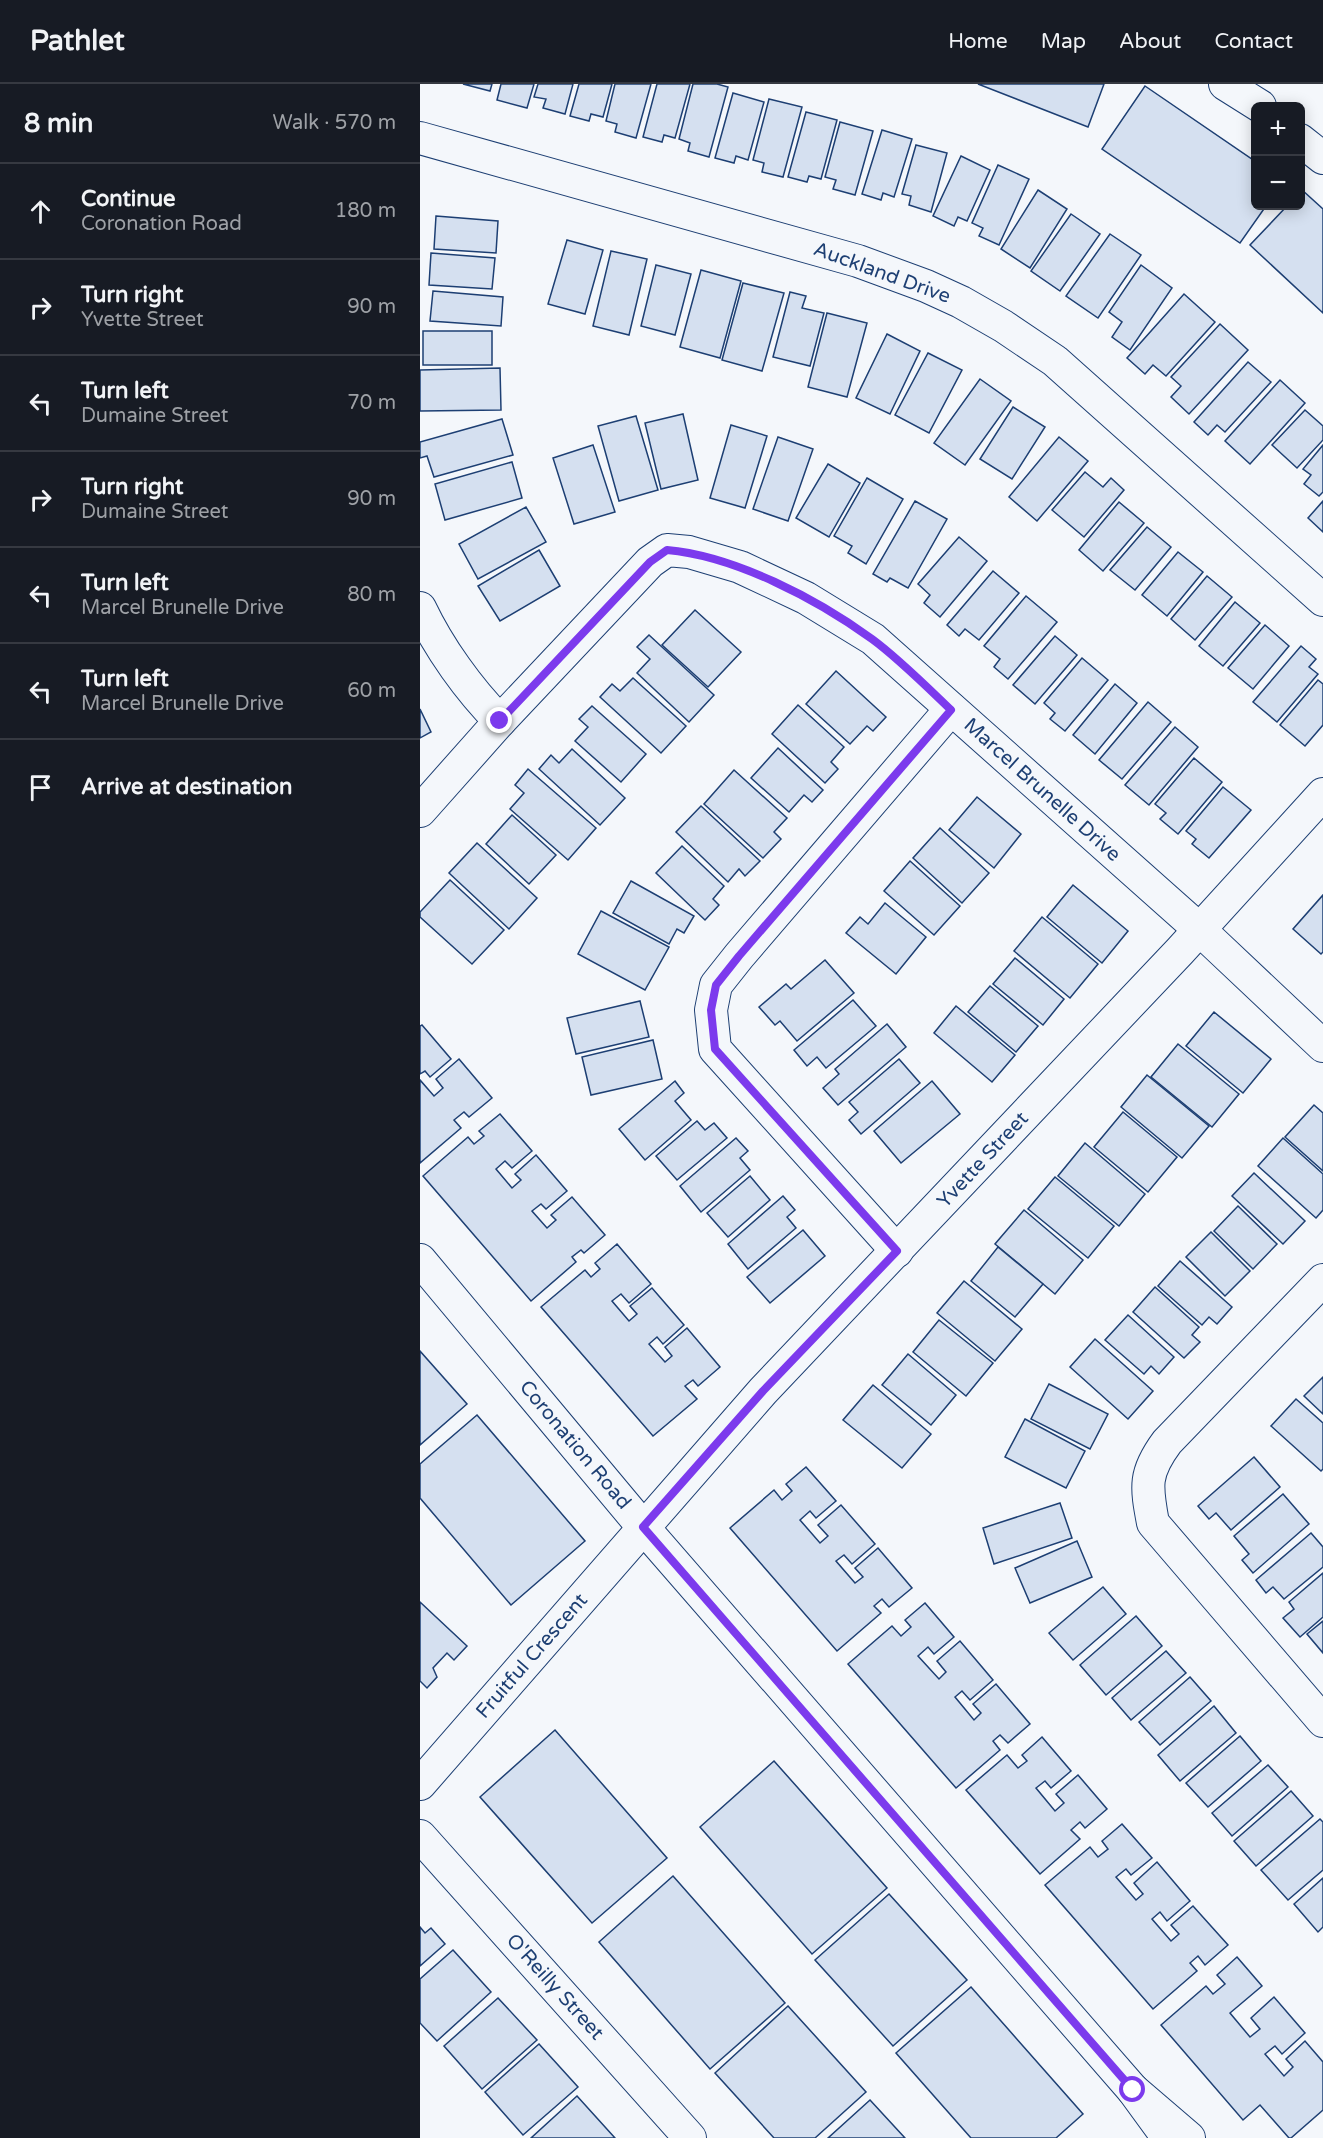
<!DOCTYPE html>
<html lang="en">
<head>
<meta charset="utf-8">
<style>
  body { margin:0; font-family:"Varela Round",sans-serif; background:#242831; color:#f1f3f6 }
  .controls { position:absolute; right:18px; top:18px; display:grid; overflow:hidden; border-radius:9px; box-shadow:0 3px 15px #0003 }
  .controls button { width:54px; height:54px; display:grid; place-items:center; padding:0; border:0; border-bottom:2px solid #363941; background:#171b24; color:#f1f3f6; font:30px sans-serif }
  .stop { position:absolute; width:18px; height:18px; margin:-14px; border:4px solid #7c3aed; border-radius:50%; background:#fff }
  .stop.end { background:#7c3aed; border-color:#fff; box-shadow:0 2px 6px #0008 }
  .list { margin:0; padding:0; list-style:none }
  h2 { display:flex; justify-content:space-between; align-items:center; height:78px; margin:0; padding:0 24px; font-size:26px }
  h2 small { font-size:20px; font-weight:400; color:#9ea1a6 }
  .list li { display:grid; grid-template-columns:39px 1fr auto; gap:18px; align-items:center; box-sizing:border-box; height:96px; padding:0 24px; border-top:2px solid #363941 }
  .list b { display:block; font-size:22px; white-space:nowrap }
  .list p { margin:0; font-size:20px; white-space:nowrap; color:#9ea1a6 }
  .list em { font-size:20px; font-style:normal; color:#9ea1a6 }
  .icon { flex:none; width:33px; height:33px; fill:none; stroke:currentColor; stroke-width:2; stroke-linecap:round; stroke-linejoin:round }
  .map { position:relative; flex:none; width:903px; height:2054px; overflow:hidden }
  header { display:flex; align-items:center; gap:36px; box-sizing:border-box; height:84px; padding:0 30px; background:#171b24; border-bottom:2px solid #363941 }
  header strong { font-size:28px }
  nav { display:flex; gap:33px; margin-inline-start:auto; font-size:21px }
  main { display:flex }
  aside { flex:1; background:#171b24 }
  .map>svg:first-child { display:block }
  .building { fill:#d5e0f0; stroke:#1d3f73; stroke-width:1.5 }
  .lines { fill:none; stroke-linecap:round; stroke-linejoin:round }
  .minor-casing { stroke:#1d3f73; stroke-width:34 }
  .minor { stroke:#f4f7fb; stroke-width:32 }
  .route { stroke:#7c3aed; stroke-width:8 }
  .labels { text-anchor:middle; dominant-baseline:central; stroke-width:4.5; stroke-linejoin:round; paint-order:stroke }
  .street-label { font-size:20px; fill:#1d3f73; stroke:#f4f7fb }
</style>
</head>
<body>
<header>
<strong>Pathlet</strong>
<nav><a>Home</a><a>Map</a><a>About</a><a>Contact</a></nav>
</header>
<main>
<aside>
<h2>8 min<small>Walk · 570 m</small></h2>
<ul class="list">
<li><svg class="icon" aria-label="ahead" viewBox="0 0 24 24"><path d="M12 20V5M6 11l6-6 6 6"/></svg><div><b>Continue</b><p>Coronation Road</p></div><em>180 m</em></li>
<li><svg class="icon" aria-label="right" viewBox="0 0 24 24"><path d="M7 20v-9h11M14 6l5 5-5 5"/></svg><div><b>Turn right</b><p>Yvette Street</p></div><em>90 m</em></li>
<li><svg class="icon" aria-label="left" viewBox="0 0 24 24"><path d="M17 20v-9H6M10 6l-5 5 5 5"/></svg><div><b>Turn left</b><p>Dumaine Street</p></div><em>70 m</em></li>
<li><svg class="icon" aria-label="right" viewBox="0 0 24 24"><path d="M7 20v-9h11M14 6l5 5-5 5"/></svg><div><b>Turn right</b><p>Dumaine Street</p></div><em>90 m</em></li>
<li><svg class="icon" aria-label="left" viewBox="0 0 24 24"><path d="M17 20v-9H6M10 6l-5 5 5 5"/></svg><div><b>Turn left</b><p>Marcel Brunelle Drive</p></div><em>80 m</em></li>
<li><svg class="icon" aria-label="left" viewBox="0 0 24 24"><path d="M17 20v-9H6M10 6l-5 5 5 5"/></svg><div><b>Turn left</b><p>Marcel Brunelle Drive</p></div><em>60 m</em></li>
<li><svg class="icon" aria-label="arrive" viewBox="0 0 24 24"><path d="M6 21V4h12l-3 4 3 4H6"/></svg><div><b>Arrive at destination</b></div></li>
</ul>
</aside>
<div class="map">
<svg width="903" height="2054" viewBox="0 0 903 2054">
  <rect width="100%" height="100%" fill="#f4f7fb"/>
  <g class="building">
    <polygon points="43,0 72,0 70,7"/>
    <polygon points="81,0 114,0 107,24 77,16"/>
    <polygon points="118,0 153,0 145,30 123,24 126,15 114,13"/>
    <polygon points="159,0 192,0 183,33 171,30 169,37 150,32"/>
    <polygon points="195,0 231,0 216,54 195,48 197,40 186,37"/>
    <polygon points="237,0 270,0 255,54 244,51 242,58 223,53"/>
    <polygon points="273,0 297,0 308,3 289,73 268,67 270,59 259,55"/>
    <polygon points="558,0 684,0 668,43"/>
    <polygon points="725,2 836,78 836,122 846,122 820,159 682,65"/>
    <polygon points="313,9 344,18 328,76 316,72 314,79 295,74"/>
    <polygon points="349,15 382,23 363,93 342,88 344,79 333,76"/>
    <polygon points="386,28 417,36 401,95 389,92 387,98 368,93"/>
    <polygon points="420,38 453,47 435,111 413,105 416,96 405,93"/>
    <polygon points="462,46 492,55 474,113 463,109 461,116 442,110"/>
    <polygon points="496,61 527,69 511,128 489,121 491,112 482,110"/>
    <polygon points="541,72 570,86 547,137 538,133 534,142 513,132"/>
    <polygon points="578,81 609,95 579,161 559,152 563,144 552,139"/>
    <polygon points="881,105 903,125 903,229 830,161 867,122 880,122"/>
    <polygon points="618,106 647,125 610,184 581,165"/>
    <polygon points="651,130 680,150 640,207 611,187"/>
    <polygon points="16,132 78,137 76,169 14,165"/>
    <polygon points="690,150 721,171 678,234 646,212"/>
    <polygon points="147,156 183,166 165,230 128,220"/>
    <polygon points="191,167 227,175 209,251 173,242"/>
    <polygon points="11,169 75,174 72,205 9,201"/>
    <polygon points="236,181 271,190 255,251 221,242"/>
    <polygon points="721,181 752,204 710,266 692,253 702,238 689,228"/>
    <polygon points="281,186 321,197 300,274 260,263"/>
    <polygon points="323,199 364,209 342,287 302,276"/>
    <polygon points="13,207 83,213 81,242 10,237"/>
    <polygon points="370,208 386,212 382,224 404,229 390,282 353,273"/>
    <polygon points="764,210 795,238 746,292 733,281 725,290 707,274"/>
    <polygon points="407,229 447,239 427,313 388,303"/>
    <polygon points="800,240 828,266 769,330 751,313 761,302 751,293"/>
    <rect x="3" y="247" width="69" height="34"/>
    <polygon points="467,250 500,267 470,330 436,314"/>
    <polygon points="508,269 542,286 509,349 475,331"/>
    <polygon points="828,278 851,298 805,348 797,341 788,351 774,338"/>
    <polygon points="80,284 81,326 0,327 0,286"/>
    <polygon points="560,295 591,317 545,381 514,359"/>
    <polygon points="860,296 885,319 830,380 805,357"/>
    <polygon points="593,323 625,343 592,395 560,375"/>
    <polygon points="885,326 903,342 903,356 877,384 852,361"/>
    <polygon points="263,330 278,396 241,405 225,339"/>
    <polygon points="216,332 238,406 199,417 178,342"/>
    <polygon points="82,335 93,371 14,393 7,372 0,374 0,358"/>
    <polygon points="311,341 347,352 325,424 290,414"/>
    <polygon points="358,353 393,365 368,437 333,425"/>
    <polygon points="639,353 668,377 617,437 589,413"/>
    <polygon points="173,361 195,428 154,440 133,374"/>
    <polygon points="903,361 903,408 899,412 884,400 891,391 883,385"/>
    <polygon points="92,378 102,414 25,436 15,400"/>
    <polygon points="408,380 440,399 409,453 376,434"/>
    <polygon points="665,388 683,403 691,394 704,406 664,453 632,426"/>
    <polygon points="447,394 483,415 446,480 428,469 432,462 414,452"/>
    <polygon points="495,417 527,435 488,504 470,494 467,498 453,490"/>
    <polygon points="903,417 903,448 888,434"/>
    <polygon points="699,418 724,439 683,487 659,466"/>
    <polygon points="106,423 126,458 58,495 39,460"/>
    <polygon points="727,443 751,463 715,506 690,486"/>
    <polygon points="539,453 567,477 520,533 504,519 510,511 498,500"/>
    <polygon points="119,466 140,502 80,537 58,502"/>
    <polygon points="758,468 783,488 747,532 722,511"/>
    <polygon points="573,487 599,509 559,556 545,545 539,552 527,541"/>
    <polygon points="787,492 812,513 775,556 751,535"/>
    <polygon points="606,512 637,538 588,595 574,583 580,575 564,562"/>
    <polygon points="815,518 840,539 803,582 779,562"/>
    <polygon points="275,526 321,568 288,603 242,561"/>
    <polygon points="845,541 869,562 833,605 808,584"/>
    <polygon points="229,551 294,611 269,638 217,589 230,575 217,563"/>
    <polygon points="635,552 657,571 615,620 593,601"/>
    <polygon points="881,562 896,575 889,583 898,590 857,638 833,618"/>
    <polygon points="662,574 688,596 645,647 630,635 635,629 624,619"/>
    <polygon points="416,587 466,633 453,647 447,642 430,660 386,620"/>
    <polygon points="213,594 266,642 241,669 180,613 192,600 200,607"/>
    <polygon points="898,596 903,600 903,641 885,662 860,641"/>
    <polygon points="695,600 717,619 675,670 653,651"/>
    <polygon points="728,618 751,638 702,695 679,676"/>
    <polygon points="378,621 424,663 411,678 418,685 405,699 352,650"/>
    <polygon points="172,622 226,670 201,698 155,657 168,643 159,635"/>
    <polygon points="0,625 11,648 0,654"/>
    <polygon points="755,643 778,663 729,721 705,701"/>
    <polygon points="358,664 403,706 392,718 384,711 369,728 331,694"/>
    <polygon points="152,665 205,714 180,741 119,685 131,671 139,679"/>
    <polygon points="774,674 802,698 758,750 740,735 746,729 735,720"/>
    <polygon points="108,685 176,744 148,776 90,725 104,709 95,701"/>
    <polygon points="314,686 367,734 354,748 361,755 343,774 284,720"/>
    <polygon points="803,703 831,726 789,774 772,760 776,755 766,747"/>
    <polygon points="557,713 601,750 574,784 529,746"/>
    <polygon points="281,722 340,777 325,792 319,785 308,798 256,748"/>
    <polygon points="92,731 136,771 109,800 66,760"/>
    <polygon points="520,744 569,789 542,819 493,774"/>
    <polygon points="57,759 117,814 89,845 29,789"/>
    <polygon points="262,762 304,802 293,815 299,821 285,836 236,789"/>
    <polygon points="490,777 540,822 514,851 464,807"/>
    <polygon points="30,796 84,846 52,880 0,833 0,828"/>
    <polygon points="211,797 274,832 264,849 257,845 249,860 193,829"/>
    <polygon points="653,801 708,847 682,879 627,833"/>
    <polygon points="903,811 903,868 901,870 873,845"/>
    <polygon points="465,819 506,853 476,890 426,849 440,833 448,840"/>
    <polygon points="181,827 249,863 225,906 158,870"/>
    <polygon points="622,833 678,880 650,914 594,867"/>
    <polygon points="595,874 644,915 623,941 573,900"/>
    <polygon points="405,876 434,909 377,957 360,937 355,941 339,923 366,900 371,905"/>
    <polygon points="570,902 618,942 596,968 548,928"/>
    <polygon points="433,916 456,942 406,984 397,973 387,982 374,966"/>
    <polygon points="220,917 229,953 156,970 147,934"/>
    <polygon points="536,922 595,971 572,998 514,949"/>
    <polygon points="794,928 851,975 823,1009 766,962"/>
    <polygon points="467,940 486,963 418,1021 403,1004 419,990 415,985"/>
    <polygon points="2,941 31,975 10,993 5,987 0,990 0,942"/>
    <polygon points="233,956 242,995 171,1011 162,973"/>
    <polygon points="758,960 819,1010 792,1043 731,993"/>
    <polygon points="39,975 72,1014 49,1033 44,1028 34,1036 41,1044 0,1079 0,996 14,1012 23,1004 16,995"/>
    <polygon points="479,975 500,999 441,1050 429,1036 438,1028 429,1018"/>
    <polygon points="727,991 789,1042 762,1074 701,1023"/>
    <polygon points="255,997 264,1009 255,1017 271,1036 225,1076 199,1045"/>
    <polygon points="512,997 540,1030 481,1079 454,1047"/>
    <polygon points="894,1021 903,1029 903,1087 865,1053"/>
    <polygon points="703,1028 757,1073 728,1108 674,1063"/>
    <polygon points="80,1030 112,1067 92,1084 85,1077 76,1085 92,1104 101,1096 95,1090 116,1071 147,1107 126,1125 121,1120 112,1127 127,1144 136,1136 131,1131 152,1113 185,1151 164,1169 161,1166 152,1173 156,1178 111,1217 3,1092 48,1053 54,1060 64,1052 59,1047"/>
    <polygon points="277,1037 285,1046 294,1039 307,1054 257,1096 236,1072"/>
    <polygon points="316,1054 328,1067 320,1074 330,1086 281,1128 260,1102"/>
    <polygon points="863,1054 903,1090 903,1126 896,1134 838,1082"/>
    <polygon points="665,1059 725,1110 699,1142 638,1092"/>
    <polygon points="834,1089 885,1137 863,1160 812,1112"/>
    <polygon points="330,1092 350,1116 308,1153 287,1129"/>
    <polygon points="635,1093 694,1142 668,1174 608,1125"/>
    <polygon points="363,1112 375,1126 367,1133 376,1144 328,1185 308,1160"/>
    <polygon points="818,1122 857,1160 833,1185 794,1147"/>
    <polygon points="604,1126 663,1176 635,1210 575,1160"/>
    <polygon points="383,1146 405,1172 350,1219 327,1193"/>
    <polygon points="791,1148 830,1187 805,1212 766,1173"/>
    <polygon points="197,1160 231,1200 209,1219 201,1210 192,1217 209,1237 217,1230 210,1222 232,1204 264,1241 243,1260 237,1253 229,1260 245,1278 252,1272 245,1263 267,1244 300,1283 278,1302 273,1296 265,1302 277,1315 233,1352 121,1223 165,1186 171,1193 180,1185 175,1179"/>
    <polygon points="578,1163 623,1200 595,1233 551,1197"/>
    <polygon points="760,1177 812,1223 797,1240 789,1233 782,1241 738,1202"/>
    <polygon points="544,1197 602,1245 575,1277 517,1229"/>
    <polygon points="735,1203 779,1243 772,1251 780,1258 764,1274 713,1228"/>
    <polygon points="708,1231 754,1273 739,1290 731,1282 724,1290 685,1256"/>
    <polygon points="519,1236 573,1279 546,1312 493,1268"/>
    <polygon points="675,1255 733,1307 708,1335 650,1283"/>
    <polygon points="0,1267 47,1320 0,1361"/>
    <polygon points="488,1270 536,1311 511,1341 462,1301"/>
    <polygon points="903,1293 903,1330 884,1312"/>
    <polygon points="629,1300 688,1330 670,1365 611,1335"/>
    <polygon points="453,1301 511,1350 482,1384 423,1336"/>
    <polygon points="876,1315 903,1339 903,1385 901,1387 851,1342"/>
    <polygon points="57,1331 165,1457 91,1521 0,1414 0,1380"/>
    <polygon points="605,1335 665,1367 646,1404 585,1373"/>
    <polygon points="834,1373 860,1403 811,1446 796,1429 789,1435 778,1422"/>
    <polygon points="386,1383 416,1417 396,1434 390,1427 380,1436 400,1459 408,1452 398,1441 421,1421 455,1460 432,1480 424,1471 416,1477 435,1499 443,1493 435,1484 458,1464 492,1504 469,1523 462,1515 454,1522 461,1529 417,1567 310,1444 354,1406 362,1416 372,1407 366,1400"/>
    <polygon points="863,1410 889,1440 833,1489 822,1476 829,1470 814,1452"/>
    <polygon points="640,1419 652,1454 574,1480 563,1444"/>
    <polygon points="891,1449 903,1463 903,1483 864,1515 853,1503 846,1509 836,1496"/>
    <polygon points="657,1457 672,1493 610,1519 595,1484"/>
    <polygon points="903,1489 903,1533 880,1553 863,1534 874,1525 869,1518"/>
    <polygon points="683,1503 706,1530 653,1576 629,1549"/>
    <polygon points="0,1518 47,1562 34,1576 27,1569 13,1584 17,1593 7,1604 0,1597"/>
    <polygon points="505,1519 534,1553 514,1570 508,1563 498,1572 519,1595 526,1588 517,1577 540,1557 573,1596 550,1616 542,1607 535,1613 554,1636 561,1629 553,1620 576,1600 610,1640 588,1659 580,1651 573,1657 580,1666 536,1704 428,1580 472,1542 481,1552 491,1543 485,1536"/>
    <polygon points="716,1532 742,1562 686,1611 660,1581"/>
    <polygon points="903,1537 903,1569 887,1550"/>
    <polygon points="746,1567 766,1589 711,1636 692,1614"/>
    <polygon points="770,1593 791,1617 740,1661 719,1638"/>
    <polygon points="794,1622 816,1649 760,1697 738,1671"/>
    <polygon points="135,1646 247,1774 172,1839 60,1713"/>
    <polygon points="820,1652 841,1677 788,1723 766,1699"/>
    <polygon points="622,1653 651,1687 631,1704 625,1697 616,1704 635,1727 644,1719 636,1710 658,1691 687,1725 665,1744 660,1738 651,1746 660,1755 620,1790 546,1706 587,1671 598,1684 607,1677 602,1671"/>
    <polygon points="354,1677 467,1804 392,1870 280,1743"/>
    <polygon points="848,1681 868,1703 812,1752 792,1729"/>
    <polygon points="871,1707 893,1732 836,1782 814,1757"/>
    <polygon points="900,1735 903,1738 903,1786 868,1816 841,1786"/>
    <polygon points="702,1740 732,1774 711,1791 706,1785 696,1793 716,1816 723,1810 714,1799 737,1778 770,1817 747,1837 740,1828 732,1835 751,1857 759,1850 751,1841 773,1822 808,1861 785,1881 778,1872 770,1879 777,1887 733,1925 625,1801 670,1763 678,1773 688,1765 682,1757"/>
    <polygon points="253,1792 365,1919 290,1985 179,1858"/>
    <polygon points="903,1794 903,1843 898,1848 874,1820"/>
    <polygon points="469,1810 547,1896 473,1962 395,1876"/>
    <polygon points="0,1843 5,1849 11,1844 25,1860 0,1882"/>
    <polygon points="33,1866 71,1908 17,1957 0,1939 0,1895"/>
    <polygon points="817,1873 842,1902 810,1929 830,1953 840,1945 831,1934 854,1913 885,1949 862,1970 855,1962 845,1970 864,1992 873,1983 866,1975 885,1957 903,1978 903,2026 871,2054 869,2054 840,2021 823,2036 741,1941 786,1902 793,1910 805,1900 797,1891"/>
    <polygon points="551,1903 663,2030 636,2054 551,2054 476,1969"/>
    <polygon points="78,1914 117,1956 62,2005 24,1962"/>
    <polygon points="368,1922 446,2008 395,2054 354,2054 295,1989"/>
    <polygon points="119,1960 158,2003 103,2051 65,2008"/>
    <polygon points="157,2012 195,2054 111,2054"/>
    <polygon points="450,2016 485,2054 408,2054"/>
  </g>
  <g class="lines">
    <defs>
      <g id="minor">
        <polyline points="805,0 840,22"/>
        <polyline points="0,54 438,177 506,202 541,218 583,242 635,277 903,516"/>
        <polyline points="880,56 903,74"/>
        <path d="M0,524C19,564 49,606 80,637"/>
        <polyline points="0,727 80,637 230,478 247,466 269,468 320,483 386,514 453,555 780,846 903,962"/>
        <polyline points="477,1167 295,965 291,926 296,901 319,872 531,625"/>
        <polyline points="0,1176 223,1443 713,2006"/>
        <path d="M903,1196L747,1358C724,1389 726,1402 733,1439L903,1637"/>
        <polyline points="0,1700 343,1307 760,867 903,710"/>
        <polyline points="0,1752 270,2054"/>
        <polyline points="748,2054 713,2006 769,2054"/>
      </g>
    </defs>
    <use href="#minor" class="minor-casing"/>
    <use href="#minor" class="minor"/>
  </g>
  <g class="lines">
    <path class="route" d="M80,637L230,478L247,466C315,472 397,515 452,555C478,574 507,603 531,626L319,872L296,901L291,926L295,965L477,1167L343,1307L223,1443L713,2006"/>
  </g>
  <g class="labels">
    <g class="street-label">
      <text transform="translate(462 189) rotate(20)">Auckland Drive</text>
      <text transform="translate(622 706) rotate(42)">Marcel Brunelle Drive</text>
      <text transform="translate(563 1076) rotate(-47)">Yvette Street</text>
      <text transform="translate(155 1361) rotate(50)">Coronation Road</text>
      <text transform="translate(112 1572) rotate(-49)">Fruitful Crescent</text>
      <text transform="translate(135 1903) rotate(48)">O'Reilly Street</text>
    </g>
  </g>
</svg>
<div class="controls">
<button>+</button>
<button>−</button>
</div>
<div class="stop" style="left:713px;top:2006px"></div>
<div class="stop end" style="left:80px;top:637px"></div>
</div>
</main>
</body>
</html>
